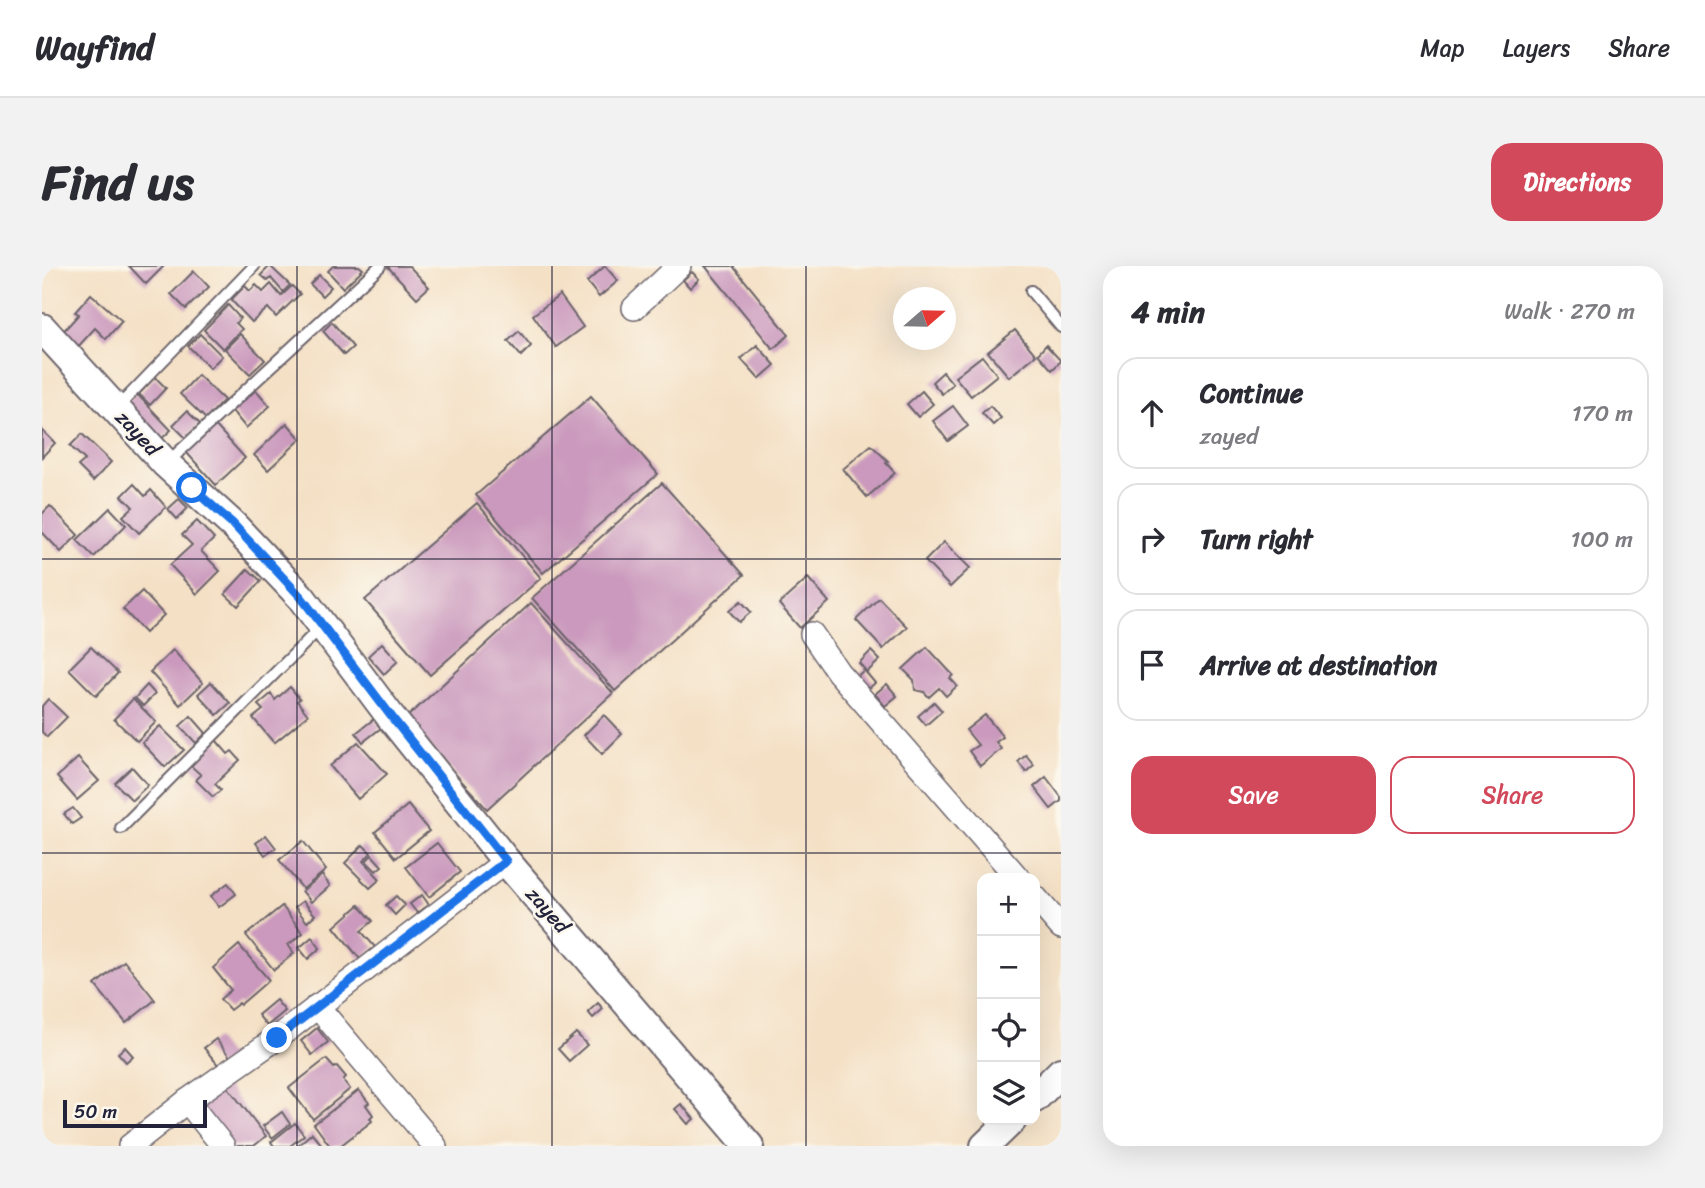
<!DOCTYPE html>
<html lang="en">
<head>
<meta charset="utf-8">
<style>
  body { margin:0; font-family:Sriracha,sans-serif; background:#f2f2f3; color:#2b2b33 }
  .controls { position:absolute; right:21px; bottom:21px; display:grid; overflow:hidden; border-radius:14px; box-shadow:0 7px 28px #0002 }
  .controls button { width:63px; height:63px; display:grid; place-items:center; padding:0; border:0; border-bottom:2px solid #e1e1e2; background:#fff; color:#2b2b33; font:35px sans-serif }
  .compass { position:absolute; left:851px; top:21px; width:63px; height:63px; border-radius:50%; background:#fff; box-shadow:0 7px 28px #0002; rotate:70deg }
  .scale { position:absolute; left:21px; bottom:18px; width:144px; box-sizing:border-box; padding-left:7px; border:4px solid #22223b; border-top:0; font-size:19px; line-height:24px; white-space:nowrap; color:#22223b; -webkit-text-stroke:5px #fbf7ec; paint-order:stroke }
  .stop { position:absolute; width:21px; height:21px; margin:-16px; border:5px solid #1a73e8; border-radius:50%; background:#fff }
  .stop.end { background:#1a73e8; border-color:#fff; box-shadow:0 2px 7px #0008 }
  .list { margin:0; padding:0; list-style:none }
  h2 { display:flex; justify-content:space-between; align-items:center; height:91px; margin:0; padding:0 28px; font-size:30px }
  h2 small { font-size:23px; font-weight:400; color:#7c7c81 }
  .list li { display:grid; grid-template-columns:46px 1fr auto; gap:21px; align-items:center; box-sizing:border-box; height:112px; margin:0 14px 14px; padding:0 14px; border:2px solid #e1e1e2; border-radius:21px }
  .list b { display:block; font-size:26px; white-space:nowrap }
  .list p { margin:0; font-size:23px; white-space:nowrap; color:#7c7c81 }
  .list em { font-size:23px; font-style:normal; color:#7c7c81 }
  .actions { display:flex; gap:14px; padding:21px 28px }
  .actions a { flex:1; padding:16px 0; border:2px solid #d1495b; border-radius:21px; text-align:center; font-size:24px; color:#d1495b }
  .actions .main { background:#d1495b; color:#fff }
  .icon { flex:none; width:38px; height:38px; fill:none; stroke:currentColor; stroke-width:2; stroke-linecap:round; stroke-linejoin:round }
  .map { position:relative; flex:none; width:1019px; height:880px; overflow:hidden; border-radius:21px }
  header { display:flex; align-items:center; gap:42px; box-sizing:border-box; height:98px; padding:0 35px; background:#fff; border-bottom:2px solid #e1e1e2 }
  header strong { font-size:33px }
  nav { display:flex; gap:38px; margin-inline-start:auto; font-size:24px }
  .intro { display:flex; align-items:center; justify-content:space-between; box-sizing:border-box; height:168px; padding:0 42px }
  h1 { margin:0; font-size:49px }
  .button { padding:18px 32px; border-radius:21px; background:#d1495b; color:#fff; font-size:24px; font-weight:700 }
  main { display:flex; gap:42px; padding:0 42px }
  aside { flex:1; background:#fff; border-radius:21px; box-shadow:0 7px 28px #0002 }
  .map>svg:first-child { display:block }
  .building { fill:#ca99bd }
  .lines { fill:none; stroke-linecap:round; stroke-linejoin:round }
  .service-casing { stroke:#6c646b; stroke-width:14 }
  .minor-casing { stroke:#6c646b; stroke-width:26 }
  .tertiary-casing { stroke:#6c646b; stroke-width:32 }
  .service { stroke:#fff; stroke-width:10 }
  .minor { stroke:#fff; stroke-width:23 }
  .tertiary { stroke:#fff; stroke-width:28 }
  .route { stroke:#1a73e8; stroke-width:9 }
  .grid { fill:none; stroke:#22223b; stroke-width:2; stroke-opacity:0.55 }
  .labels { text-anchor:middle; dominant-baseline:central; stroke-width:5; stroke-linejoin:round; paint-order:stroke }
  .street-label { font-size:21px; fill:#22223b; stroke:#fbf7ec }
</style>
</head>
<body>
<header>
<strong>Wayfind</strong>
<nav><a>Map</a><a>Layers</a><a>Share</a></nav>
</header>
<div class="intro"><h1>Find us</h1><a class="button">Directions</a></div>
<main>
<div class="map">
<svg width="1019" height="880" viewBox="0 0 1019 880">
  <rect width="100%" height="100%" fill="#fbf7ec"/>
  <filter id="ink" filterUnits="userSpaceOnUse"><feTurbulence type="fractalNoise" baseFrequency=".0143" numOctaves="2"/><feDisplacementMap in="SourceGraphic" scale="14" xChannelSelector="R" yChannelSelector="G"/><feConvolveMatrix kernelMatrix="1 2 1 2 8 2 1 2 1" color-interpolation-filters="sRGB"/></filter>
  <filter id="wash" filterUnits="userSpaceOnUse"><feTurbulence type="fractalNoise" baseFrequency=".00686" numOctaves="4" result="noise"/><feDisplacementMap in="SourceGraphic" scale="28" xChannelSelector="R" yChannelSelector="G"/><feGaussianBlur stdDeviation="1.57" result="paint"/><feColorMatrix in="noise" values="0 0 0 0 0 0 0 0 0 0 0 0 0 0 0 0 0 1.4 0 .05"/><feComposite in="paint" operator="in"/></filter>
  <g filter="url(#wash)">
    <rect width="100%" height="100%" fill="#f4e0c5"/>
    <g id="blocks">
      <g class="building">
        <polygon points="87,0 122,0 104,18"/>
        <polygon points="228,0 248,19 241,26 229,12 226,15 219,9"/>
        <polygon points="291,0 317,0 321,3 301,22 286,5"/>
        <polygon points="345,0 367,0 387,21 375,32"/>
        <polygon points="563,0 576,15 557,31 545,16"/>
        <polygon points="663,0 691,0 747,69 731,83"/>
        <polygon points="152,5 167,21 144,43 129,28"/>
        <polygon points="650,6 657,13 648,22 641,14"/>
        <polygon points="277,9 289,21 280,30 268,18"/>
        <polygon points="229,18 239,30 250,20 258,28 234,51 226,42 210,56 189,34 203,20 208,25 214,19 221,26"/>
        <polygon points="49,28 80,55 64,73 53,62 34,83 18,69 37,48 33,46"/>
        <polygon points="518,29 541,61 514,81 491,49"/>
        <polygon points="186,39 198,52 194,57 200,63 181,83 162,64"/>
        <polygon points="290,56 311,81 302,89 281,65"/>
        <polygon points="973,64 994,89 967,111 946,86"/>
        <polygon points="477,65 489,80 479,90 466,75"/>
        <polygon points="158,68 180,90 168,102 146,80"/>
        <polygon points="198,68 223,94 208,108 183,83"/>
        <polygon points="715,79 733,99 717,113 699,93"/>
        <polygon points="1004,79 1019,95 1010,104 996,88"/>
        <polygon points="940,90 955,109 929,130 913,111"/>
        <polygon points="901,106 911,118 900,128 890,116"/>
        <polygon points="156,109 182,134 164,153 138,128"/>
        <polygon points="113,111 124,122 108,139 97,128"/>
        <polygon points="214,124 228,140 204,162 190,145"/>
        <polygon points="880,125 891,138 876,151 865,138"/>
        <polygon points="94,127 129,164 115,177 80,141"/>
        <polygon points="549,130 616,208 501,307 434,229"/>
        <polygon points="911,140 926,160 906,175 891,155"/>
        <polygon points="948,140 959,152 951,159 940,147"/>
        <polygon points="145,145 158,158 144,172 131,159"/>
        <polygon points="245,157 259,173 226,204 212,189"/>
        <polygon points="173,159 203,192 174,219 144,186"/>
        <polygon points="0,164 13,177 0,191"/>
        <polygon points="40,168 69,196 51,215 36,200 43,194 28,180"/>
        <polygon points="829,179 846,195 844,197 853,207 825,231 801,203"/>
        <polygon points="620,217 702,309 573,425 490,332"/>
        <polygon points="92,218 103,230 109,224 124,241 97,267 81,250 91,241 80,230"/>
        <polygon points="137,233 146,242 135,253 126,243"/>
        <polygon points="435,237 499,312 388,409 323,334"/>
        <polygon points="8,240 36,269 19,286 0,266 0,248"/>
        <polygon points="68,242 84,259 52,291 35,274"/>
        <polygon points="155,255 172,273 159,285 178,305 155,328 128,299 150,279 140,269"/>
        <polygon points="902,276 928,302 908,321 883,295"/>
        <polygon points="206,303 219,315 196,340 183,328"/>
        <polygon points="766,312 787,336 758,362 737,338"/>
        <polygon points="100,325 122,349 103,367 81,343"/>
        <polygon points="837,332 865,361 841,383 814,354"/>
        <polygon points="699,335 709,346 697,356 687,345"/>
        <polygon points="489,337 571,427 445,543 363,453"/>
        <polygon points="340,377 356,395 342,408 326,390"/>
        <polygon points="49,381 76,407 54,430 27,403"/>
        <polygon points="885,381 911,409 908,412 915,420 904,430 897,422 887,431 882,426 873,424 872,414 861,403"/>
        <polygon points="131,384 161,417 138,439 108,406"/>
        <polygon points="829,385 838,394 825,406 817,397"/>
        <polygon points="822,404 833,417 823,426 812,413"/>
        <polygon points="169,416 188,437 175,449 156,428"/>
        <polygon points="845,418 855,430 843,440 833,428"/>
        <polygon points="105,419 113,428 101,440 93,432"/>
        <polygon points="248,421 258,433 255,435 266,449 232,477 211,452 221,444 216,439 229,428 233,434"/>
        <polygon points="6,433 25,451 5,471 0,466 0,440"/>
        <polygon points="91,433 114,456 95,475 72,453"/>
        <polygon points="892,436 900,445 884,459 876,450"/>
        <polygon points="562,449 580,468 560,488 542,469"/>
        <polygon points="943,449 961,471 954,476 959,483 938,500 927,485 936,479 924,464"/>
        <polygon points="149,450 164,467 154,477 138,460"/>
        <polygon points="332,453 339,462 321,476 314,467"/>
        <polygon points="118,460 142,484 123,501 100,477"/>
        <polygon points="174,474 186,488 190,485 198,494 173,518 179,524 171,531 154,514 159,509 148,499"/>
        <polygon points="316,476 345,508 316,533 288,500"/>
        <polygon points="984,489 992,499 984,506 976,496"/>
        <polygon points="36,492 57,515 35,534 15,511"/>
        <polygon points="90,501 106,519 90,534 73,517"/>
        <polygon points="1004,511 1019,531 1019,535 1009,543 992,521"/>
        <polygon points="366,539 387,565 354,592 333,566"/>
        <polygon points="31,542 39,552 30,558 22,548"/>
        <polygon points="224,569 234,582 223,589 214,577"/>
        <polygon points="261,575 284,604 261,623 237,594"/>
        <polygon points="395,577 418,606 387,631 364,601"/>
        <polygon points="321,579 329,587 321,595 338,613 328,622 303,597"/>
        <polygon points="330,589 340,600 334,605 324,595"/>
        <polygon points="280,609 288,620 269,636 260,625"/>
        <polygon points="186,617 194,628 177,641 169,630"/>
        <polygon points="380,629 387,639 375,647 368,638"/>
        <polygon points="354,630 363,639 353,649 344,639"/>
        <polygon points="261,635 273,649 265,656 253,641"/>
        <polygon points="317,639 331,655 319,665 333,681 318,693 292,661"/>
        <polygon points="240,640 261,667 246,679 252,687 232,704 204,669"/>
        <polygon points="270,671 278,682 266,693 257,682"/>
        <polygon points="197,679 227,714 198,739 197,737 188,744 178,733 189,724 171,702"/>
        <polygon points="82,695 113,734 84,757 53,719"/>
        <polygon points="234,734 243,745 225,760 216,749"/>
        <polygon points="556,737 561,743 551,752 546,746"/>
        <polygon points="275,762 286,776 270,789 259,775"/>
        <polygon points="534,767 545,779 527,795 516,783"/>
        <polygon points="174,773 188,791 177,800 162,782"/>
        <polygon points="83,781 91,790 84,796 76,787"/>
        <polygon points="284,793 292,802 295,800 304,811 301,814 308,823 271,853 247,822"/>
        <polygon points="185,820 224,870 212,880 188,880 158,841"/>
        <polygon points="317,824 327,837 324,839 331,849 328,852 330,855 298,880 288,880 272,858"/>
        <polygon points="639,838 652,853 646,858 633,843"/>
        <polygon points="240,846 248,858 230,872 221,860"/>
        <polygon points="253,857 262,869 248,880 232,880 229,876"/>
        <polygon points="270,867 280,879 278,880 255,880"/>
      </g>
    </g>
  </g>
  <g filter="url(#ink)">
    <use href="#blocks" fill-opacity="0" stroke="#6c646b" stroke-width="2"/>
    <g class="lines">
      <defs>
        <g id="service">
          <polyline points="989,25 1019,61"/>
          <polyline points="75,142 212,0"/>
          <polyline points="126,196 338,0"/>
          <polyline points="79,562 279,361"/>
        </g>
        <g id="minor">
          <polyline points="592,42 637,0"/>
          <polyline points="770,368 796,406 976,612"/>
          <polyline points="993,631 1019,661"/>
          <polyline points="275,740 393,880"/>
          <polyline points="145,835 181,880"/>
          <polyline points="88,880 145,835 235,772 464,595"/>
        </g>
        <g id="tertiary">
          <polyline points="0,62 124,198 191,259 259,331 351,454 464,595 707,880"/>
          <polyline points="993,832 1019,806"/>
          <polyline points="943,880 970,854"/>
        </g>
      </defs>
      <use href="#service" class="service-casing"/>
      <use href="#minor" class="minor-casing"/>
      <use href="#tertiary" class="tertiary-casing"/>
      <use href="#service" class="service"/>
      <use href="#minor" class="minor"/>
      <use href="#tertiary" class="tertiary"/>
    </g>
  </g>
  <g class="lines" filter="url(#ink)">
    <polyline class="route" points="150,222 191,258 259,331 352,454 464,595 235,772"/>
  </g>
  <path class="grid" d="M255,0V880M510,0V880M764,0V880M0,293H1019M0,587H1019"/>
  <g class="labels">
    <g class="street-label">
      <text transform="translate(96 167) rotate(47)">zayed</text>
      <text transform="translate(506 644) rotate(49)">zayed</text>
    </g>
  </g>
</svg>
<div class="controls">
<button>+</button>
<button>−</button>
<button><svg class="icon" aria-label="locate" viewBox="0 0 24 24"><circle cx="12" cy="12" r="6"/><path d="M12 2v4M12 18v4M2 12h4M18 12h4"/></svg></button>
<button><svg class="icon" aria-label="layers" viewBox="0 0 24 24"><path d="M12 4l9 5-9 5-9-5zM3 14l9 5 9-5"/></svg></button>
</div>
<svg class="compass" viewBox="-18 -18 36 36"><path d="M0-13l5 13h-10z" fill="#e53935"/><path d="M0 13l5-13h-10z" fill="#7c7c81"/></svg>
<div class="scale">50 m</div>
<div class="stop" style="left:150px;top:222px"></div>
<div class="stop end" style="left:235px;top:772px"></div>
</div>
<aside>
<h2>4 min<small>Walk · 270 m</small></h2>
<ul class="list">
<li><svg class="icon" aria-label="ahead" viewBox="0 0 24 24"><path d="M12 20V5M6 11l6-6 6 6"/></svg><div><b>Continue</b><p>zayed</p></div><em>170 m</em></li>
<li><svg class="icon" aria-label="right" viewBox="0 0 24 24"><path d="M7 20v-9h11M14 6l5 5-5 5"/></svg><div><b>Turn right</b></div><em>100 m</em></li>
<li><svg class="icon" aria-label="arrive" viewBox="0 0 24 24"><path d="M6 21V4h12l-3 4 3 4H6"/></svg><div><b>Arrive at destination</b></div></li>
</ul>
<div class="actions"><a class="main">Save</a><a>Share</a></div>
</aside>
</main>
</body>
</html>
